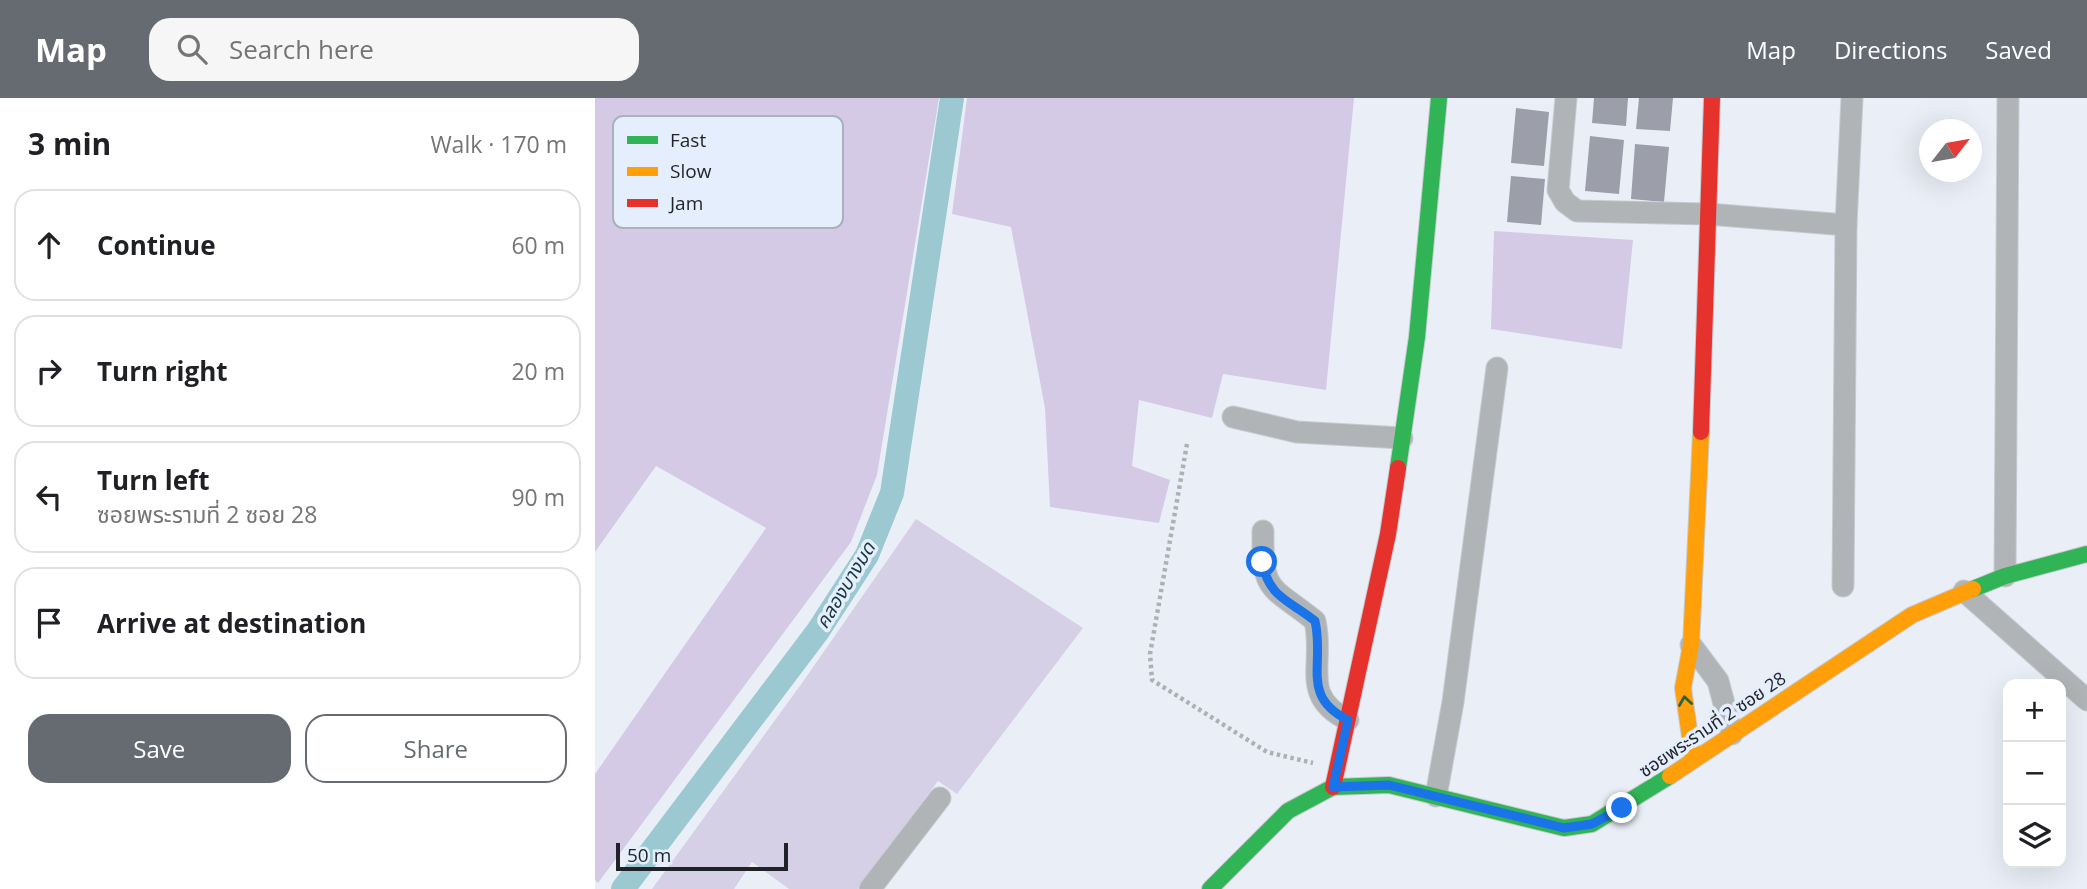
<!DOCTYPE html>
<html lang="en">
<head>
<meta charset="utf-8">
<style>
  body { margin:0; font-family:"Open Sans","Noto Sans Thai",sans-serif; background:#f6f6f6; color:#202124 }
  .controls { position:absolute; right:21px; bottom:21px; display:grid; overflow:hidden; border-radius:14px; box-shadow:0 7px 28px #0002 }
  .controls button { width:63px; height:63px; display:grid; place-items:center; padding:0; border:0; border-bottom:2px solid #e0e0e0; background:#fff; color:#202124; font:35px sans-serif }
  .compass { position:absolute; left:1324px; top:21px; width:63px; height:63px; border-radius:50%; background:#fff; box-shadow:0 7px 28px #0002; rotate:59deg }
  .scale { position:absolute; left:21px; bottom:18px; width:172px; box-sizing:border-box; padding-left:7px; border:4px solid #1f2329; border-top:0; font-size:19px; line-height:24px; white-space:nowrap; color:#1f2329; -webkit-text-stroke:5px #e5eefc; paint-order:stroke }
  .stop { position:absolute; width:21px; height:21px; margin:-16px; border:5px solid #1a73e8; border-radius:50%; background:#fff }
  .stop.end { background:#1a73e8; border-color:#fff; box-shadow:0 2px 7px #0008 }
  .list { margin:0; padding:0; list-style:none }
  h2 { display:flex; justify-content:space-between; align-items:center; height:91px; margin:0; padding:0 28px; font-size:30px }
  h2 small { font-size:23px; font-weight:400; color:#757577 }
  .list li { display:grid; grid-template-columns:46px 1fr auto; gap:21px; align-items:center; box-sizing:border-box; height:112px; margin:0 14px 14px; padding:0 14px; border:2px solid #e0e0e0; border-radius:21px }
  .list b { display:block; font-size:26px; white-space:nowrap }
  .list p { margin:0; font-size:23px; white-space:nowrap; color:#757577 }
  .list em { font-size:23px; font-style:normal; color:#757577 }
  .actions { display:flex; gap:14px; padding:21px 28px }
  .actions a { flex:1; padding:16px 0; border:2px solid #666a71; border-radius:21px; text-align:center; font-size:24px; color:#666a71 }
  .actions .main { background:#666a71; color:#fff }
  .icon { flex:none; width:38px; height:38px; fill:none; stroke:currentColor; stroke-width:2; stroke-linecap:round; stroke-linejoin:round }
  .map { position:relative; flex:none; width:1492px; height:791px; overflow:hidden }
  header { display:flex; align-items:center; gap:42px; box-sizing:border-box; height:98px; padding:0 35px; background:#666a71; color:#fff }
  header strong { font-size:33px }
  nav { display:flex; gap:38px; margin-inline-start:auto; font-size:24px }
  .search { width:490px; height:63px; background:#f6f6f6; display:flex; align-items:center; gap:18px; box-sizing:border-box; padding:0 24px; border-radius:21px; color:#757577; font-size:26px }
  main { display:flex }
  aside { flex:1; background:#fff }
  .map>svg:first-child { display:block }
  .green { fill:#d6d0e6 }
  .forest { fill:#d4cae6 }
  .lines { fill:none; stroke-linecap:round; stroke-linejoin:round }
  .canal { stroke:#9bc8d1; stroke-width:24 }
  .building { fill:#9c9faa }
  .street-casing { stroke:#c6cbd1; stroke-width:23 }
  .fast-casing { stroke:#c6cbd1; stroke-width:18 }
  .slow-casing { stroke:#c6cbd1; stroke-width:18 }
  .jam-casing { stroke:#c6cbd1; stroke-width:18 }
  .path { stroke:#aeb1b4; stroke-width:4.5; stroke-dasharray:3.5 3.5; stroke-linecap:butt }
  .street { stroke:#b0b4b6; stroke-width:21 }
  .fast { stroke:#30b455; stroke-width:16 }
  .slow { stroke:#ff9f0a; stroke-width:16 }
  .jam { stroke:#e5322d; stroke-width:16 }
  .oneway { stroke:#27643d }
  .route { stroke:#1a73e8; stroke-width:9 }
  .labels { text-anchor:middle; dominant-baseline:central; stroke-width:7; stroke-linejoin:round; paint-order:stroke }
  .street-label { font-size:18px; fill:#1f2329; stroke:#e5eefc }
  .water-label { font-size:19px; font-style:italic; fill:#18373d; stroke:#e5eefc }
  .key { fill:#e5eefc; stroke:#aab1bd; stroke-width:2 }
  .key-label { font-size:19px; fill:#1f2329 }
</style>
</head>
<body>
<header>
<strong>Map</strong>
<div class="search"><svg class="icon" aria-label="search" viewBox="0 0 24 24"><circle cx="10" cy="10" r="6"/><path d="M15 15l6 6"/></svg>Search here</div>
<nav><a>Map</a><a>Directions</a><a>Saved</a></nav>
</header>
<main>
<aside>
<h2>3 min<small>Walk · 170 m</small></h2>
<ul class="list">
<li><svg class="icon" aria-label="ahead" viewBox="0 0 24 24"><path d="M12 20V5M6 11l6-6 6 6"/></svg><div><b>Continue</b></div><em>60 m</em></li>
<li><svg class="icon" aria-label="right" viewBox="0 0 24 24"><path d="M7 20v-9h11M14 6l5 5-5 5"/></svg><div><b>Turn right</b></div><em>20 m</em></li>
<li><svg class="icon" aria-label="left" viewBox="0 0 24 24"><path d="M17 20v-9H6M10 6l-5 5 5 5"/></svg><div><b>Turn left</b><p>ซอยพระรามที่ 2 ซอย 28</p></div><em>90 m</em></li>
<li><svg class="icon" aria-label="arrive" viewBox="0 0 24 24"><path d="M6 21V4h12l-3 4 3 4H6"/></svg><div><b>Arrive at destination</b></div></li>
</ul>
<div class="actions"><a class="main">Save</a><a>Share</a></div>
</aside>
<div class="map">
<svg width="1492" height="791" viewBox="0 0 1492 791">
  <rect width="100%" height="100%" fill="#eaeff7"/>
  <polygon class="green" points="321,421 488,530 362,696 343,683 263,791 194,791 157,764 139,791 57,791 207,585"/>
  <g class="forest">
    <polygon points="0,0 344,0 282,377 256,444 3,785 0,782 0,676 171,430 61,368 0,454"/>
    <polygon points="372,0 759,0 731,292 628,276 617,320 544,302 537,368 575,382 564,425 455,409 450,310 416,129 357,116"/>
    <polygon points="899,133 1038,142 1027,251 896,231"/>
  </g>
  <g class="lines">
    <polyline class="canal" points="28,791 223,533 272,457 297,395 357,0"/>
  </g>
  <g class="building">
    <polygon points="999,0 1033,0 1031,28 997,25"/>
    <polygon points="1044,0 1078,0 1075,33 1041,31"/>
    <polygon points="921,10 954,14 949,68 916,65"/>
    <polygon points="995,38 1029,42 1024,96 990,93"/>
    <polygon points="1040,46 1074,49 1069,104 1036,101"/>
    <polygon points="916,78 950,81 946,127 912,124"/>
  </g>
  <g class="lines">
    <defs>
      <g id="street">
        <polyline points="971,0 963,92 970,104 982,113 1113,116 1251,127"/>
        <polyline points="638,319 702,334 807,340"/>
        <path d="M668,433C667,497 676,487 720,523C730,566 704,598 753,622"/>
        <polyline points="1410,478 1413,0"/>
        <polyline points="1248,488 1251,127 1257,0"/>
        <polyline points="1369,493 1492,602"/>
        <polyline points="1096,547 1123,583 1137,636"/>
        <polyline points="841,698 858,604 902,270"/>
        <polyline points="275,791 345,700"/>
      </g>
      <g id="fast">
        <polyline points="803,370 822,239 844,0"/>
        <polyline points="1378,491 1410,478 1492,456"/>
        <polyline points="615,791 693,713 738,689 794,687 969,730 997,726 1075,678"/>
      </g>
      <g id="slow">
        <polyline points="1098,660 1088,590 1096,547 1106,334"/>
        <polyline points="1075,678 1317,517 1378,491"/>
      </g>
      <g id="jam">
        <polyline points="1106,334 1117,0"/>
        <polyline points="738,689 793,436 803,370"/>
      </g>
    </defs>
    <use href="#street" class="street-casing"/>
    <use href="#fast" class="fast-casing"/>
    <use href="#slow" class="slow-casing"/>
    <use href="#jam" class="jam-casing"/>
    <polyline class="path" points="592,346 555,556 557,582 672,654 718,665"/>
    <use href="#street" class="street"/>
    <use href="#fast" class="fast"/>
    <use href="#slow" class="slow"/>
    <use href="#jam" class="jam"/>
  </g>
  <defs><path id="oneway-chevron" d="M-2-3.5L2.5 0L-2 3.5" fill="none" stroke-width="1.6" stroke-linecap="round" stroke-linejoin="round" transform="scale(1.75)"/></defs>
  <use class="oneway" href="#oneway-chevron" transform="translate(1090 603) rotate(-99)"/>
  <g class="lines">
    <path class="route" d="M667,464C674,500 694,502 720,523C730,566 705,598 753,622L738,689L794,687L969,730L997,726L1027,710"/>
  </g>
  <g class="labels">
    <g class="street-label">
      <text transform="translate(1117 626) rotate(-34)">ซอยพระรามที่ 2 ซอย 28</text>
    </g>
    <g class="water-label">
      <text transform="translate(250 487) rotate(-59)">คลองบางมด</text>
    </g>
  </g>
  <rect x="18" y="18" width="230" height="112" rx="10" class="key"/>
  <rect x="32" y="38" width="31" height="8" fill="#30b455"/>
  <rect x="32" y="69" width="31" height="9" fill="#ff9f0a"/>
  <rect x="32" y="101" width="31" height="8" fill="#e5322d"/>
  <g class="key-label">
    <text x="75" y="49">Fast</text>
    <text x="75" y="80">Slow</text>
    <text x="75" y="112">Jam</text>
  </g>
</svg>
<div class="controls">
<button>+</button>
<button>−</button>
<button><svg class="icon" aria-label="layers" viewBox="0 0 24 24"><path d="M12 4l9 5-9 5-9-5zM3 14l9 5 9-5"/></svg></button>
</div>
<svg class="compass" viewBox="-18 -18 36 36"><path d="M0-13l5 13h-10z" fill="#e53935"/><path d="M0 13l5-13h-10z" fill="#757577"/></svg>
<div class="scale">50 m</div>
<div class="stop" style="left:667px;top:464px"></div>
<div class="stop end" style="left:1027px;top:710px"></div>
</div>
</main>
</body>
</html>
